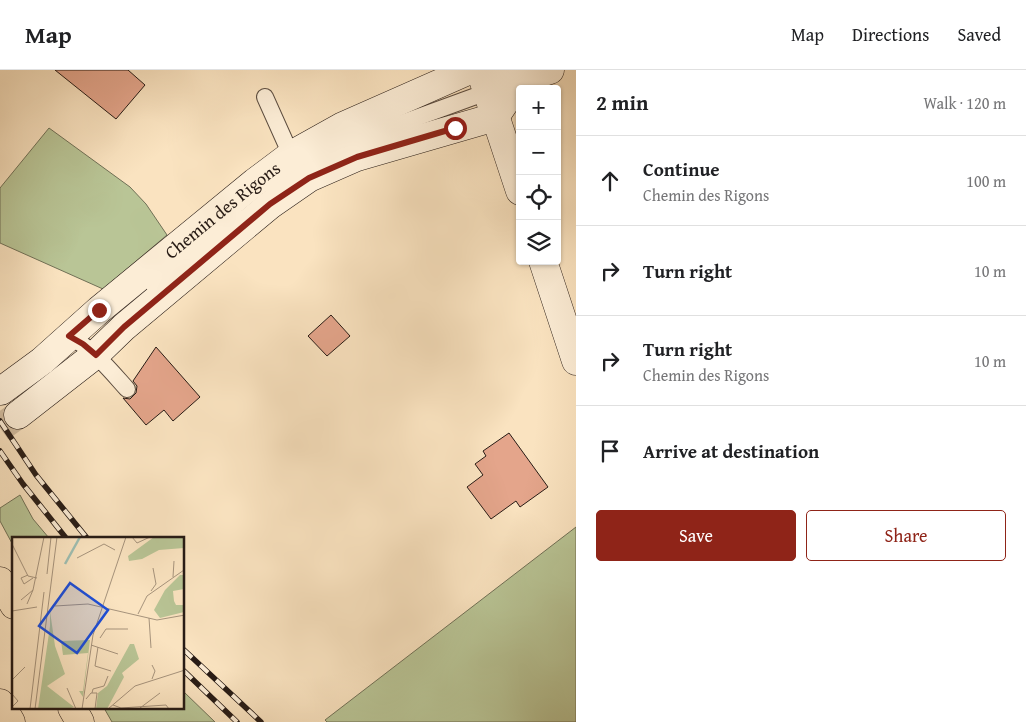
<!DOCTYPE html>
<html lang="en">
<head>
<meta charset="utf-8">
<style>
  body { margin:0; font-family:"Gentium Book Plus",serif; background:#f2f2f2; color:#202124 }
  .controls { position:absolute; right:15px; top:15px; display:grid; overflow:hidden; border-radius:5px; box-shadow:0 1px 4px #0004 }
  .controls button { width:45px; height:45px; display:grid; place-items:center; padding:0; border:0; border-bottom:1px solid #e0e0e0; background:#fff; color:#202124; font:25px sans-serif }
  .stop { position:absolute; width:15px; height:15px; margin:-11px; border:4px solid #8f2418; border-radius:50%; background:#fff }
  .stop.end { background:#8f2418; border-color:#fff; box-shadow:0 1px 5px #0008 }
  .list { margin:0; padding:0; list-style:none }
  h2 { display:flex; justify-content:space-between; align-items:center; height:65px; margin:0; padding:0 20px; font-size:21px }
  h2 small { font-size:16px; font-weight:400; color:#757577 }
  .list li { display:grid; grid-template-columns:32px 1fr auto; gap:15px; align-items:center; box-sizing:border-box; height:90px; padding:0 20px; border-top:1px solid #e0e0e0 }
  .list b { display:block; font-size:19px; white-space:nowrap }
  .list p { margin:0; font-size:16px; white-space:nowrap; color:#757577 }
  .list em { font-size:16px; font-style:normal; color:#757577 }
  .actions { display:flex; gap:10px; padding:15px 20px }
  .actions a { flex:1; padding:11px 0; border:1px solid #8f2418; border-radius:5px; text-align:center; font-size:18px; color:#8f2418 }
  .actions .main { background:#8f2418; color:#fff }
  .icon { flex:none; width:28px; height:28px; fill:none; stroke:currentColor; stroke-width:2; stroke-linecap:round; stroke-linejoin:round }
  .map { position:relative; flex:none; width:576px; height:652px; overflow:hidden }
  header { display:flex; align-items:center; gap:30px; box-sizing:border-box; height:70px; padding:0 25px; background:#fff; border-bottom:1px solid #e0e0e0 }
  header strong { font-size:24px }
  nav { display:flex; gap:28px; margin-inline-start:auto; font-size:18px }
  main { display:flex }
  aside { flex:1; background:#fff }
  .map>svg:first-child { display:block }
  .green { fill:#b9c596; stroke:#707056 }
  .building { fill:#e4a58b; stroke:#271b15 }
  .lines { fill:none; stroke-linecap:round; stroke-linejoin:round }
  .secondary-tunnel { stroke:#d0bb9e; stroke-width:28; stroke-dasharray:28 14; stroke-linecap:butt }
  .lane-casing { stroke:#5c4d40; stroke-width:18 }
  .secondary-casing { stroke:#271b15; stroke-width:29 }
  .highway-casing { stroke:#271b15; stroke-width:29 }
  .lane { stroke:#fcedd6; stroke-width:16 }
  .secondary { stroke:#fcedd6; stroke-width:28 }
  .highway { stroke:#fae3c0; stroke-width:28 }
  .rail-casing { stroke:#271b15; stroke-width:5.5 }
  .rail { stroke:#fcedd6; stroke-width:4; stroke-dasharray:11; stroke-linecap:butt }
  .route { stroke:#8f2418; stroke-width:6 }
  .labels { text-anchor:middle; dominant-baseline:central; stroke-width:4; stroke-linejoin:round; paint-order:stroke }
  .street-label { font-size:18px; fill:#271b15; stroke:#fcedd6 }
  .inset-river { fill:none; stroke:#9ebeb2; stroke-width:2.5 }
  .inset-road { fill:none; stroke:#a6937c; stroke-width:1 }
  .view { fill:#1d4ed8; fill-opacity:0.15; stroke:#1d4ed8; stroke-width:2.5 }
  .inset-edge { fill:none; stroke:#271b15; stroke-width:2.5 }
</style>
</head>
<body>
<header>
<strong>Map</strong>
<nav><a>Map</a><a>Directions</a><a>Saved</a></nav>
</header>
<main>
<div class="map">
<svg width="576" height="652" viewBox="0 0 576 652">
  <rect width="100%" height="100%" fill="#fae3c0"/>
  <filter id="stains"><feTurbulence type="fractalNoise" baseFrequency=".004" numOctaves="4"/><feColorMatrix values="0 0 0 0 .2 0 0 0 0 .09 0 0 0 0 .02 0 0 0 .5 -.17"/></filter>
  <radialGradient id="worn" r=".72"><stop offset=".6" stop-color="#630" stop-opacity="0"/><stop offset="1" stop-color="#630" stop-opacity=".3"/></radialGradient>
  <g class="green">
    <polygon points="49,58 130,117 146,134 167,165 103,219 0,173 0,118"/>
    <polygon points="20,425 33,449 49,468 14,468 14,477 0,451 0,438"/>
    <polygon points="576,457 576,652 327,652 325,650"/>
    <polygon points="184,622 215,652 112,652 104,638 184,638"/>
  </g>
  <g class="building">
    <polygon points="55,0 128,0 145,15 116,49"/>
    <polygon points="331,245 350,266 327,286 308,266"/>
    <polygon points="156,277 200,327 173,351 164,340 146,355 123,328 130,329 136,323 137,316 133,311"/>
    <polygon points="509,363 548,417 520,437 516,431 491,449 467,417 483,405 475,394 486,386 483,381"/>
  </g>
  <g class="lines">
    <polyline class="secondary-tunnel" points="0,358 18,345"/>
    <defs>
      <g id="lane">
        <polyline points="265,27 291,85"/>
        <polyline points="271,116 299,97 331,79 495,19"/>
        <polyline points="155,218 171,199 235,146"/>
        <path d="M69,266C93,279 109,299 127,319"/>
      </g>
      <g id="secondary">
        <polyline points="480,0 520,121"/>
        <polyline points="505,5 520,10 550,0"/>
        <polyline points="543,191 576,291"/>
        <path id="s1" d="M1,321L42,291L99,240L255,112L291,85L343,56L470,0"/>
        <polyline points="18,345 95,285 124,257 270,135 309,108 357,87 495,47 520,10"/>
      </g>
      <g id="highway">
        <polyline points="0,511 14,535"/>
        <polyline points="0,633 11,652"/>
        <polyline points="72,638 80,652"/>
      </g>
    </defs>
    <use href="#lane" class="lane-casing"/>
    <use href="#secondary" class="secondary-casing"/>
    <use href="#highway" class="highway-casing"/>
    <use href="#lane" class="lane"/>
    <use href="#secondary" class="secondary"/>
    <use href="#highway" class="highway"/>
    <defs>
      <g id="rail">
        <polyline points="0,351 36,405 87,468"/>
        <polyline points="0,381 23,414 66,468"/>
        <polyline points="184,580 261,652"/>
        <polyline points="184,601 237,652"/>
      </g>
    </defs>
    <use href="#rail" class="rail-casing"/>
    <use href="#rail" class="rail"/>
  </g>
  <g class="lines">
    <polyline class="route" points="99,240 69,266 83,274 96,285 124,257 270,134 309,108 357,87 455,58"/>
  </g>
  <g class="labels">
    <g class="street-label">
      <text stroke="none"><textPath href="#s1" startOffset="286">Chemin des Rigons</textPath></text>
    </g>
  </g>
  <g transform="translate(12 467)">
    <rect width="172" height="172" fill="#fae3c0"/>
    <path d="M142,0H172V11L147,13L130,22L117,24L116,19ZM168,38H172V52L161,54L162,64L164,68H172V75L148,81L142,73L153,53ZM38,74L43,109L53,137L35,149L62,170L56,172H26L38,89ZM78,103L71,160L67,154H71L76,116L51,118L49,104ZM118,107H122L127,122L110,136L112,140L95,172H84L86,156L95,149Z" fill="#b9c596"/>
    <path class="inset-river" d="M53,27L68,0"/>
    <path class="inset-road" d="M120,0L125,6L138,0M0,7L16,39L25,41M65,21L92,7L103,13M35,37L39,0M16,38L9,41L12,47L21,41M161,40L162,24M21,53L32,0M139,54L144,47L141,31M9,63L21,53L15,67M43,69L76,67L145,83L173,78M0,74L25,70M126,77L135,59L172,33V21M137,81L139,111M88,101L94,92H116M79,108L106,117M86,110L83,129L99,134M140,128L143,134L140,142M0,143L13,130M55,151L64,172M80,156L81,152L92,149L96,139M0,157L6,164L0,170M74,162L79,156H85L83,172M101,168L109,171L154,168L157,172M128,171L148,156M18,172L32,55M23,172L45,0M70,172L81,98L114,0M96,172L123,149L173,133"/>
    <path class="view" d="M58,46L96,73L65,116L27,89Z"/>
    <rect width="172" height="172" class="inset-edge"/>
  </g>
  <rect width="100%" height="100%" filter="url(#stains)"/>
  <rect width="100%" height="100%" fill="url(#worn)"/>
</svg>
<div class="controls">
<button>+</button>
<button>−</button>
<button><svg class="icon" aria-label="locate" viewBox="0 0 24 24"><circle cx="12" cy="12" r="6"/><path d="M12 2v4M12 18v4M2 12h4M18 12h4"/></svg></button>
<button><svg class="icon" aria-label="layers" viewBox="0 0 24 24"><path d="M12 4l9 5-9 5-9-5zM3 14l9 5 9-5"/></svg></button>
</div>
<div class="stop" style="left:455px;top:58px"></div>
<div class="stop end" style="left:99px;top:240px"></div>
</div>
<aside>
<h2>2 min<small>Walk · 120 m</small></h2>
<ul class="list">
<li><svg class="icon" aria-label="ahead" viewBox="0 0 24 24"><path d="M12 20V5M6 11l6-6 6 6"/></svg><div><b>Continue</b><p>Chemin des Rigons</p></div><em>100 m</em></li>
<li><svg class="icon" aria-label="right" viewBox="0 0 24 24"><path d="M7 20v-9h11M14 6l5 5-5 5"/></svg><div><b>Turn right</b></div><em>10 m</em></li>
<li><svg class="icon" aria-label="right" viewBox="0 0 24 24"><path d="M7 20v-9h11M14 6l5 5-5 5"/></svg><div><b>Turn right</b><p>Chemin des Rigons</p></div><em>10 m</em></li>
<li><svg class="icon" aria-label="arrive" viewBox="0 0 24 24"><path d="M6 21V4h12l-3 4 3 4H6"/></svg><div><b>Arrive at destination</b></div></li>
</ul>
<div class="actions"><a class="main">Save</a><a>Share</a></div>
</aside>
</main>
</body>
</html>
